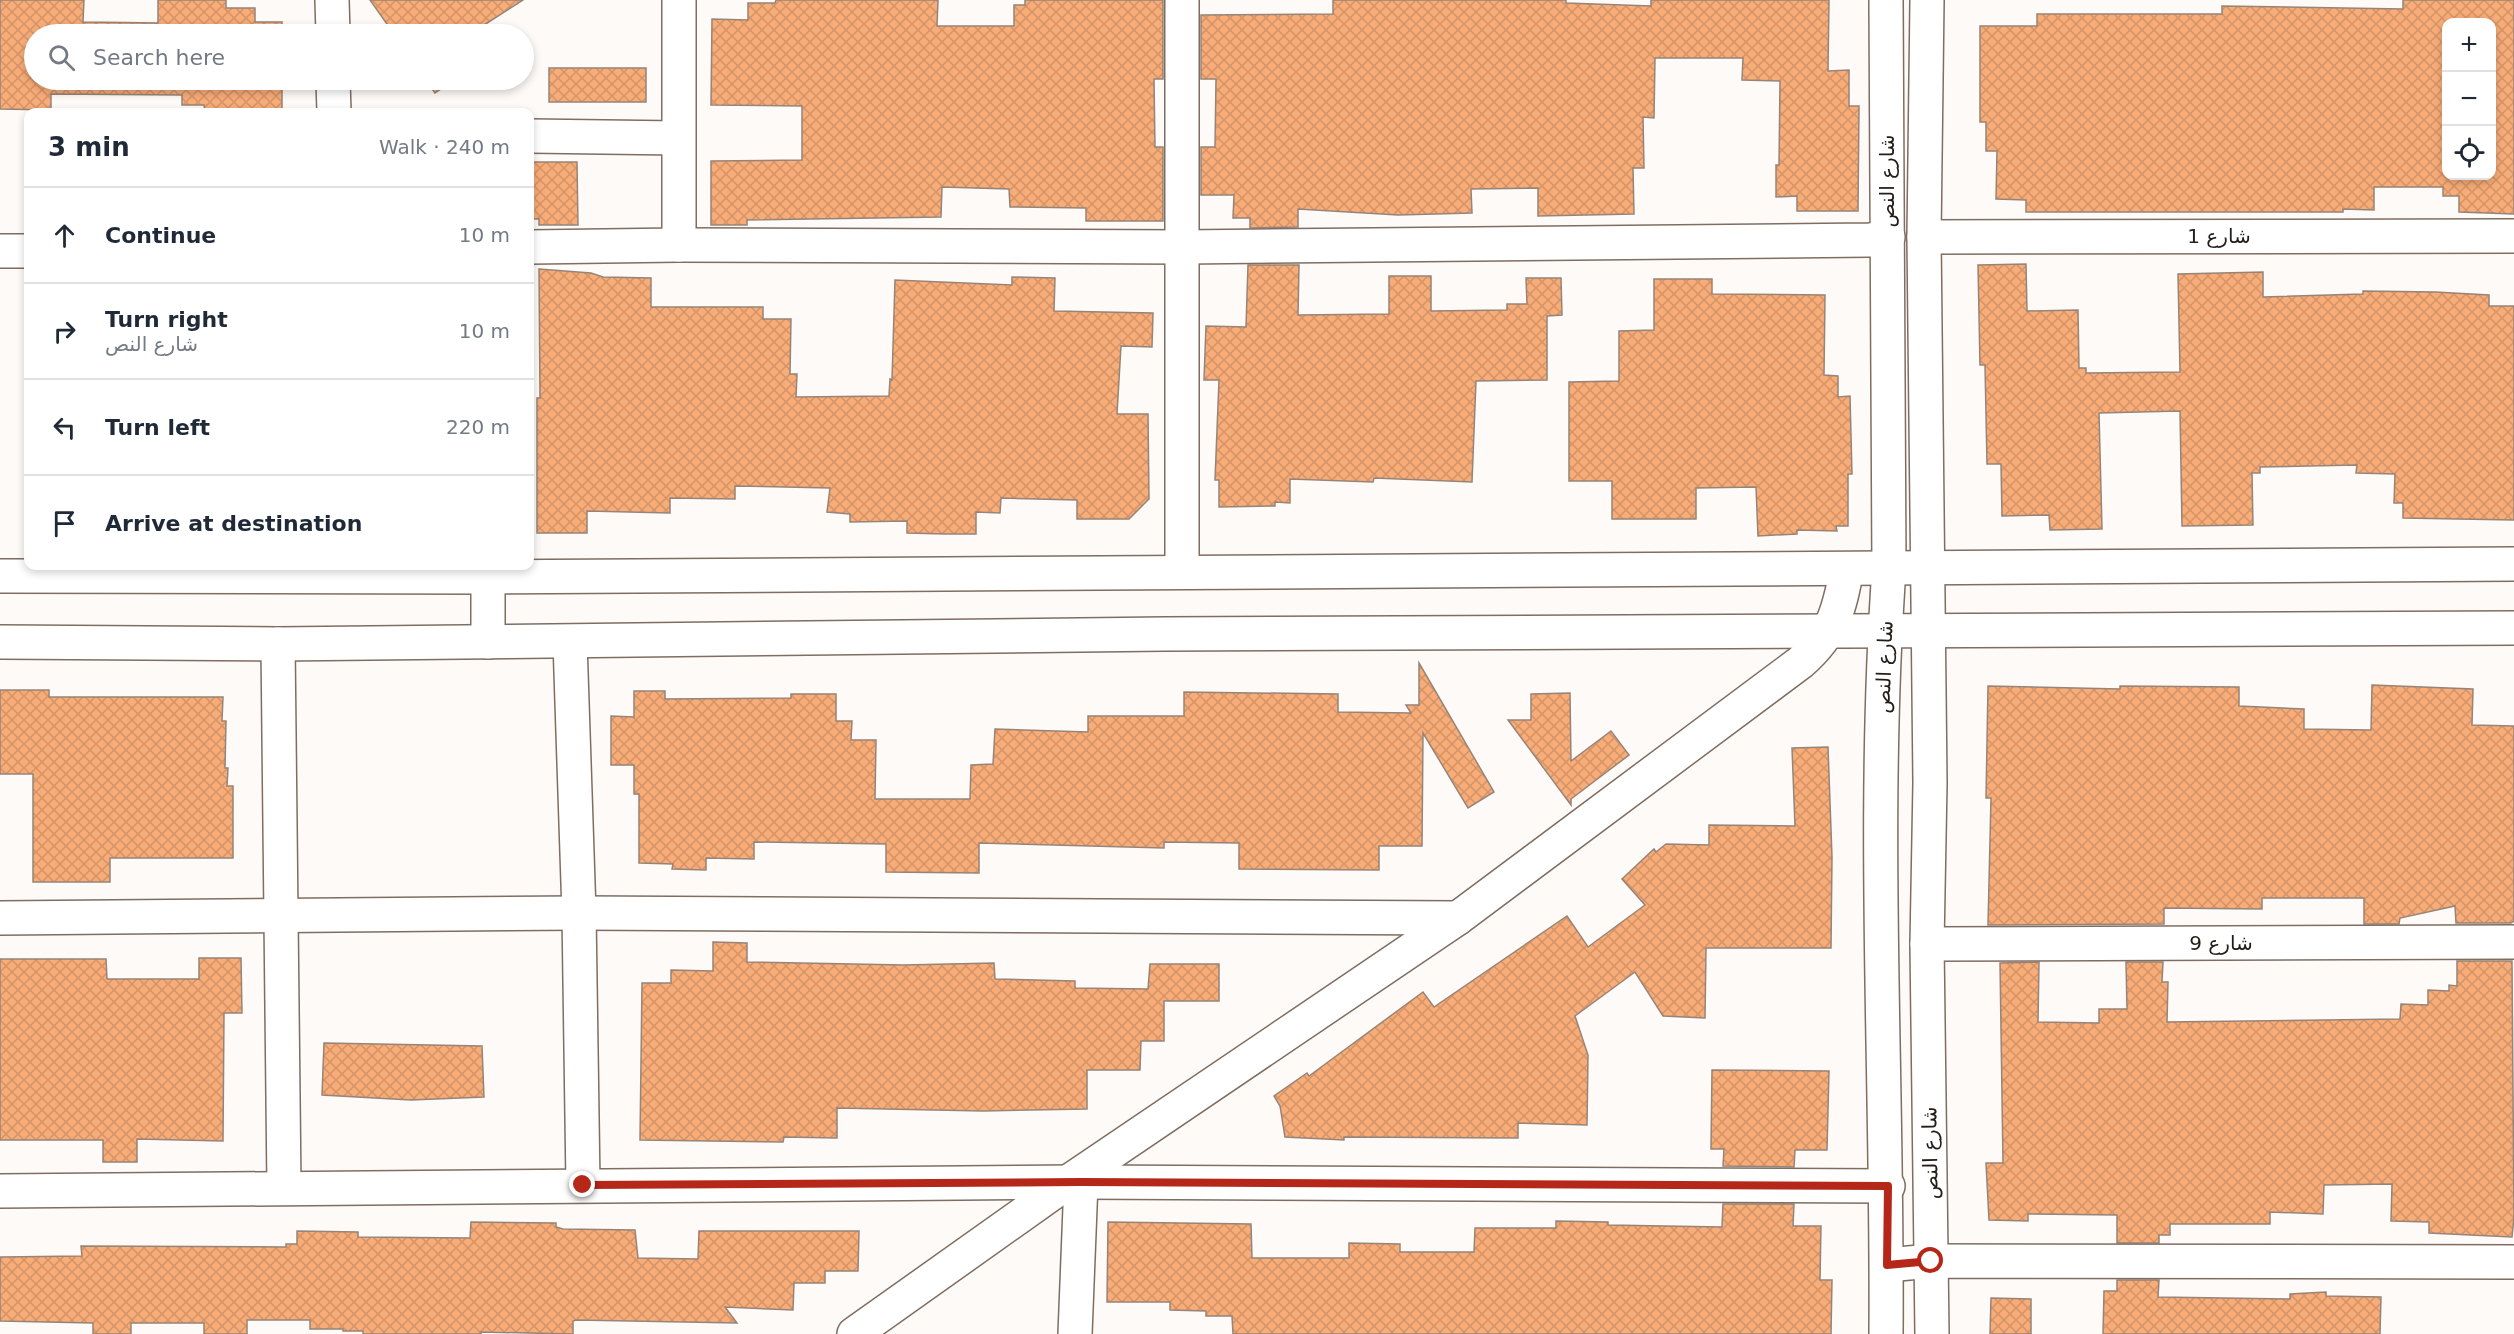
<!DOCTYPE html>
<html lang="en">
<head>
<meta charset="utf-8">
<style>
  body { margin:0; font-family:"DejaVu Sans",Cairo,sans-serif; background:#f2f2f3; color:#1f2937 }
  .controls { position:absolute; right:18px; top:18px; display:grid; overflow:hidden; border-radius:12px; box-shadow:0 3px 9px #0003 }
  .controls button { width:54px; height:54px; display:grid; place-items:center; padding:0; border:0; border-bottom:2px solid #e0e1e3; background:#fff; color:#1f2937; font:30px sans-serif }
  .stop { position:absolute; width:18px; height:18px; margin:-14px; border:4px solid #b52718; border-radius:50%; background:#fff }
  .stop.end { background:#b52718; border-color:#fff; box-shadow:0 2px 6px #0008 }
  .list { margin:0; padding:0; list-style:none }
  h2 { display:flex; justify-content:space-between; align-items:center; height:78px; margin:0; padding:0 24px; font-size:26px }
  h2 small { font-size:20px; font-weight:400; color:#747a83 }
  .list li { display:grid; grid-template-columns:39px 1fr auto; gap:18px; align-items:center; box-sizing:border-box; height:96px; padding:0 24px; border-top:2px solid #e0e1e3 }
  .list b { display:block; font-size:22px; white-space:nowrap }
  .list p { margin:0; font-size:20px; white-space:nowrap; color:#747a83 }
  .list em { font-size:20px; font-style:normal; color:#747a83 }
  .icon { flex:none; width:33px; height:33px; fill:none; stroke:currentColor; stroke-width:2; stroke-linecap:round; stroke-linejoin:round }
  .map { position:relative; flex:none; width:2514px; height:1334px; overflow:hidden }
  .search { position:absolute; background:#fff; box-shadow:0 3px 9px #0003; left:24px; top:24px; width:510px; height:66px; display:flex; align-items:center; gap:15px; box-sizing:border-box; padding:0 21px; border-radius:33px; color:#747a83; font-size:22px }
  .panel { position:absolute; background:#fff; box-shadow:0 3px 9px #0003; left:24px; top:108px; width:510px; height:462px; border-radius:12px }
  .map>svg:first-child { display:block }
  .building { fill:url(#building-cross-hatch); stroke:#978478; stroke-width:1.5; fill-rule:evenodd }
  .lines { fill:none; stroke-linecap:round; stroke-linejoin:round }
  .minor-casing { stroke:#7f6d61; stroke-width:36 }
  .major-casing { stroke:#7f6d61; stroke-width:36 }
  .minor { stroke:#fff; stroke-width:33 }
  .major { stroke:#fff; stroke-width:33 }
  .route { stroke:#b52718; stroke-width:8 }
  .labels { text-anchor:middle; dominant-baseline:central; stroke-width:4.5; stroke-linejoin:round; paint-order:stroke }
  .street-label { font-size:20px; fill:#231c17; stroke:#fff }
</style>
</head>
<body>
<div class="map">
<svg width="2514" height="1334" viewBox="0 0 2514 1334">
  <defs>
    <pattern id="building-cross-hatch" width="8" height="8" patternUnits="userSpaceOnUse" patternTransform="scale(1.5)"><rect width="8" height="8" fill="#f8ac78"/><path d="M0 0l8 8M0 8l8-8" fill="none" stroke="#d49367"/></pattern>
  </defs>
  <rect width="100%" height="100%" fill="#fefaf7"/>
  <g class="building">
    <polygon points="0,0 84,0 83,22 158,23 158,0 226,0 226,8 255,8 255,22 282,22 282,34 34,34 34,80 282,80 282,112 205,112 204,105 182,105 182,95 51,94 51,110 0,109"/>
    <polygon points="370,0 523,0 484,25 490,34 394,34"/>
    <polygon points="776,0 938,0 937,26 1014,26 1014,5 1025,5 1025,0 1163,0 1163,79 1154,79 1155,147 1163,147 1163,221 1086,221 1086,208 1010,207 1009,189 942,187 941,217 747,220 747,225 711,225 711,161 802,160 802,106 711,105 712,19 748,20 748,3 775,3"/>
    <polygon points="1333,0 1566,0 1566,3 1651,6 1651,0 1829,0 1828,71 1849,70 1849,106 1859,106 1858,211 1797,211 1797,196 1776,197 1776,165 1779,165 1780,81 1742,80 1743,58 1655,58 1654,118 1643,117 1644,168 1633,168 1634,214 1538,216 1538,188 1471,189 1472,213 1398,215 1298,209 1298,227 1250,228 1250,218 1233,218 1234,195 1201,195 1201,147 1215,147 1216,79 1201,79 1201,15 1333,14"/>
    <path d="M2403,0H2514V214L2459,212V196H2443V187H2374V210L2343,209V212H2026V200L1996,199L1997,151H1986V122H1980V26H2037V14H2222V6L2403,9ZM2446,22H2492V176H2446Z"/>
    <rect x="549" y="68" width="97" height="34"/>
    <polygon points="426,80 454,80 435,93"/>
    <polygon points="530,162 577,162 578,225 539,225 539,219 530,219"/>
    <polygon points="2026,264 2027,311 2078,310 2079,368 2086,368 2086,373 2180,372 2178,274 2263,272 2263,297 2363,294 2363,291 2435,292 2489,295 2489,306 2514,306 2514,520 2403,518 2403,503 2394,503 2395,474 2356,473 2357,465 2260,467 2260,473 2252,473 2253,525 2182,526 2180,411 2099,413 2102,529 2050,530 2049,515 2002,516 2001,464 1987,464 1985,365 1980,365 1978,265"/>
    <polygon points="1248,265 1299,265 1298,315 1389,314 1389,276 1431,276 1431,311 1507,310 1507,304 1527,304 1526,278 1561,278 1562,315 1547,316 1547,380 1476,381 1472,482 1374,478 1373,482 1290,479 1290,503 1275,502 1275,506 1219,507 1219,480 1215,480 1219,380 1204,380 1206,326 1246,327"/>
    <polygon points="539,269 591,273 603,277 651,278 651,307 763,307 763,319 791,319 790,374 797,374 796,397 889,396 890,379 892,380 895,280 1012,285 1012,277 1055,278 1054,311 1153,313 1152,347 1121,346 1117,414 1148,414 1149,499 1129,519 1077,519 1077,500 1001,498 1000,513 976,512 976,534 945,534 907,533 907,521 850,522 850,514 827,512 830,488 735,486 735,499 670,498 670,513 587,511 587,533 537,533 537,398 540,398"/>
    <polygon points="1654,279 1712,279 1712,294 1825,295 1824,375 1838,376 1838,397 1850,396 1852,474 1848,474 1848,526 1836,526 1837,531 1797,530 1797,534 1758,536 1756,487 1696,488 1696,519 1612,519 1612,481 1569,481 1569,382 1619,381 1619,331 1654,330"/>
    <polygon points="1419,663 1494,792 1468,808 1423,733 1422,846 1379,846 1379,870 1239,869 1239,843 1164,842 1164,848 979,843 979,873 886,872 886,844 754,842 754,859 706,858 706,870 672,869 673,864 639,863 639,794 634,794 634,765 611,765 611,716 634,717 634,691 665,691 665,699 791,698 791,694 836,694 836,721 852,721 851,740 876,740 875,799 970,799 971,765 993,764 995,729 1088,732 1088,716 1184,716 1184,692 1338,694 1338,712 1411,713 1406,705 1419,705"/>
    <polygon points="2372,685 2473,689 2472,725 2514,726 2514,921 2511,923 2456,923 2455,906 2400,918 2399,924 2364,924 2364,898 2262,898 2262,909 2164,908 2164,924 1988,925 1991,798 1986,798 1988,686 2120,689 2120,686 2239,687 2239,706 2304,709 2304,729 2371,730"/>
    <polygon points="0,690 49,690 49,697 223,697 222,721 226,721 225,768 228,768 227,786 233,786 233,858 110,858 110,882 33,882 33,774 0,774"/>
    <polygon points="1570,693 1571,761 1611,731 1629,755 1571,799 1571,805 1508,720 1531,720 1531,694"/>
    <polygon points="1828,747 1832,857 1831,948 1706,948 1705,1018 1663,1016 1635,972 1575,1016 1588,1055 1587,1125 1518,1123 1518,1138 1344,1137 1344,1140 1285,1137 1280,1106 1274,1096 1307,1073 1309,1076 1423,992 1434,1007 1567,916 1588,947 1645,905 1622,879 1654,849 1656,852 1666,844 1709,845 1709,825 1795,826 1792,748"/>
    <polygon points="713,942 747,943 747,962 904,965 994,963 995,979 1075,981 1075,988 1148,989 1150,964 1219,964 1219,1001 1164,1001 1164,1041 1141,1041 1140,1070 1087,1070 1087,1109 983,1111 837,1108 837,1138 784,1137 783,1142 640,1140 642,983 671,983 671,970 713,971"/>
    <polygon points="199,958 241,958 242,1013 224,1013 223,1141 137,1139 137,1162 103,1162 103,1140 0,1140 0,959 106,959 107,979 199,979"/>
    <polygon points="2457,961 2512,961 2514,1217 2512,1237 2429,1233 2429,1222 2391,1221 2392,1184 2324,1185 2323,1214 2270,1212 2270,1224 2170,1224 2170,1235 2159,1235 2159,1243 2117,1243 2117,1215 2028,1214 2028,1221 1989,1220 1986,1163 2003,1163 2000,963 2039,962 2038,1022 2099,1023 2099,1009 2127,1009 2126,962 2163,962 2162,982 2168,982 2167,1022 2400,1019 2401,1004 2428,1005 2428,990 2449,991 2449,985 2457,986"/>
    <polygon points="324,1043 482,1046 484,1097 411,1100 322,1095"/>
    <polygon points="1712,1070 1829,1071 1827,1150 1795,1150 1794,1167 1723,1166 1724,1149 1711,1149"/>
    <polygon points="1723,1204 1794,1204 1793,1226 1821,1226 1820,1280 1832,1280 1831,1334 1233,1334 1232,1316 1206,1316 1206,1311 1170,1310 1170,1302 1107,1302 1108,1222 1251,1224 1252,1258 1349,1258 1349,1243 1400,1244 1400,1252 1474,1252 1475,1228 1556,1228 1556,1221 1608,1222 1608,1225 1722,1227"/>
    <polygon points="471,1222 556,1223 556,1227 563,1229 635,1230 638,1258 698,1259 699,1231 859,1231 858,1271 825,1271 825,1283 794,1283 793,1310 725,1307 737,1323 576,1320 573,1321 573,1334 481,1332 481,1334 363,1334 363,1331 343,1331 343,1329 310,1329 310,1320 247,1320 247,1334 204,1334 204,1323 131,1323 131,1334 93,1334 93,1323 0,1321 0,1257 82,1256 81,1246 286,1247 286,1244 297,1244 297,1231 358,1232 358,1237 470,1238"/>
    <polygon points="2117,1280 2159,1280 2158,1297 2290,1299 2290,1294 2326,1292 2326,1296 2381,1297 2380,1334 2103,1334 2104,1291 2117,1291"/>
    <polygon points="1991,1298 2031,1299 2031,1334 1990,1334"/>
  </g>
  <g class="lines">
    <defs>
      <g id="minor">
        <polyline points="332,0 333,34"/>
        <polyline points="679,0 679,245"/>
        <polyline points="1182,0 1182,572"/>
        <polyline points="333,80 334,112"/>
        <polyline points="530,136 678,138"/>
        <polyline points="1924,237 2514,236"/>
        <polyline points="530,247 679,245 1184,247 1870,240 1888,237"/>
        <polyline points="0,251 28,251"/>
        <polyline points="488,566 488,642"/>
        <polyline points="0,576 488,577 2514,564"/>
        <polyline points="0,642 278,644 1165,634 2514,628"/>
        <polyline points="570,642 579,913 583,1185"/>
        <polyline points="278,644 284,1188"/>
        <polyline points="0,918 579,913 1458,918"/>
        <polyline points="1927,944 2514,942"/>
        <polyline points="0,1191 1081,1182 1888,1186"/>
        <polyline points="1887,1265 1931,1261 2514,1262"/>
        <path d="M854,1334L1068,1182L1458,918L1801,662C1834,633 1839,610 1847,569"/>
        <polyline points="1075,1334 1081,1182"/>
      </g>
      <g id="major">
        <path d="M1886,0L1889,569C1871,824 1888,1079 1886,1334"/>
        <polyline points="1927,0 1924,237 1930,783 1927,944 1932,1334"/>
      </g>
    </defs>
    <use href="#minor" class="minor-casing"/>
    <use href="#major" class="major-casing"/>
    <use href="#minor" class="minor"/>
    <use href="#major" class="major"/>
  </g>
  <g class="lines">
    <polyline class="route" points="583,1185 1081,1182 1888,1186 1887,1265 1931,1261"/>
  </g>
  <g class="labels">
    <g class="street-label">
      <text transform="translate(1887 181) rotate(-90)">شارع النص</text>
      <text x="2219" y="236">شارع 1</text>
      <text transform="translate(1884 667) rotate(-88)">شارع النص</text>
      <text x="2221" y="943">شارع 9</text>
      <text transform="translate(1930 1153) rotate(-91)">شارع النص</text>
    </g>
  </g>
</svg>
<div class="controls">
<button>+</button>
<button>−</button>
<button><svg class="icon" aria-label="locate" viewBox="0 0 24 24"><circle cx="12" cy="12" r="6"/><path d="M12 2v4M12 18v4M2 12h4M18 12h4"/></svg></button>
</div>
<div class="stop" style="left:1931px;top:1261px"></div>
<div class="stop end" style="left:583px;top:1185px"></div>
<div class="search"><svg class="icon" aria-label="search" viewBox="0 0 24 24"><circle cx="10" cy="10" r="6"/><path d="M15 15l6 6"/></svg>Search here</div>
<section class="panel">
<h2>3 min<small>Walk · 240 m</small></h2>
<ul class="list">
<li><svg class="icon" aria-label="ahead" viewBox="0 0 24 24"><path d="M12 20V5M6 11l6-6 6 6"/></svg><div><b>Continue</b></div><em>10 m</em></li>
<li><svg class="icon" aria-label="right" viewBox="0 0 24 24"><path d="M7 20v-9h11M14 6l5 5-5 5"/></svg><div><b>Turn right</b><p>شارع النص</p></div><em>10 m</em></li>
<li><svg class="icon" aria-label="left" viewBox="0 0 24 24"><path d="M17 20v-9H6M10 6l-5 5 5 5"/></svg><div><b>Turn left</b></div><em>220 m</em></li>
<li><svg class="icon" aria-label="arrive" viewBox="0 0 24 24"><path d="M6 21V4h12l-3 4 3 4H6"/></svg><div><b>Arrive at destination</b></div></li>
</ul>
</section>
</div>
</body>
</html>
